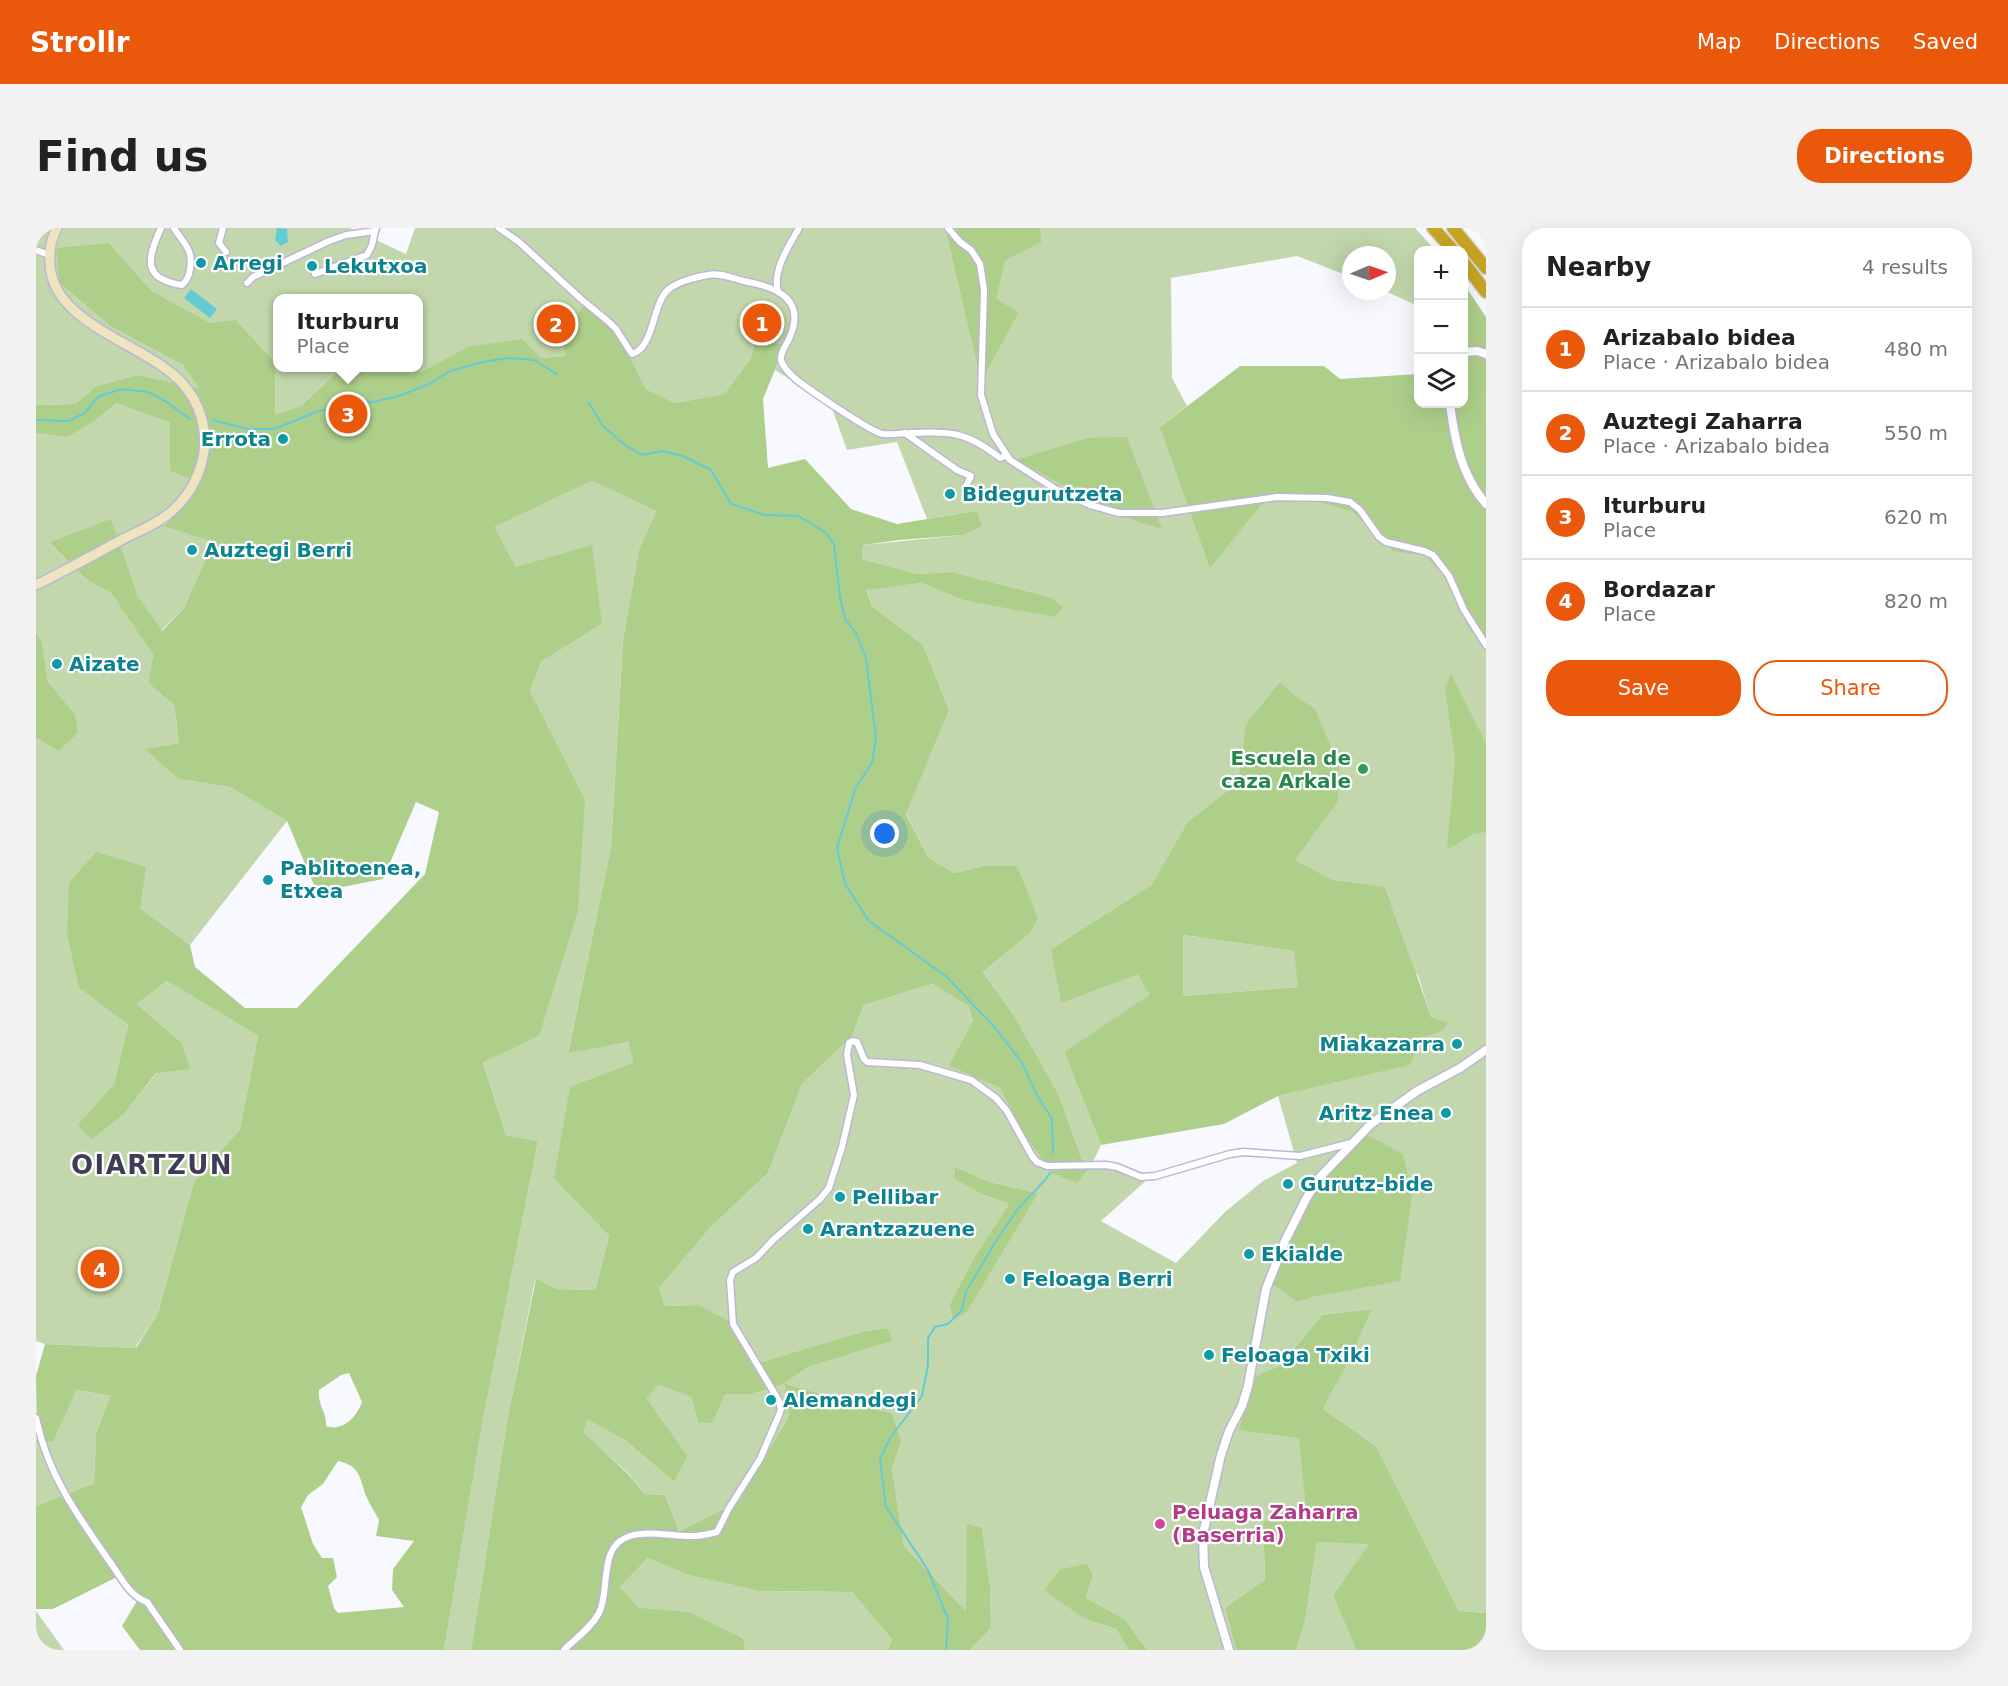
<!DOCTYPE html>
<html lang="en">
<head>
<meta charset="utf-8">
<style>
  body { margin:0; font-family:"DejaVu Sans",sans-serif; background:#f2f2f2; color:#222 }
  .controls { position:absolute; right:18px; top:18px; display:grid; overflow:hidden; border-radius:12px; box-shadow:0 6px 24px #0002 }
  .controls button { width:54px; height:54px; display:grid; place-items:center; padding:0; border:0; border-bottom:2px solid #e0e0e0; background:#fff; color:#222; font:30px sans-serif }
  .compass { position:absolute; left:1306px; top:18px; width:54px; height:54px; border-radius:50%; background:#fff; box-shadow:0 6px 24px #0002; rotate:88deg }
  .you { position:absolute; left:849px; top:606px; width:21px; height:21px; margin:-15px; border:4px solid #fff; border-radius:50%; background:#1a73e8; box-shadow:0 0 0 9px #1a73e833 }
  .badge { display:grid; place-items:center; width:39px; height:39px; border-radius:50%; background:#ea580c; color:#fff; font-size:20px; font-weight:700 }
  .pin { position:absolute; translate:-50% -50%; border:3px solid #fff; box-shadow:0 2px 6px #0006 }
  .popup { position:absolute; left:237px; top:66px; width:150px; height:78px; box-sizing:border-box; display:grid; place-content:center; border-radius:12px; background:#fff; filter:drop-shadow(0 2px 4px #0005); font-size:20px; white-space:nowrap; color:#767676 }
  .popup b { font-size:22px; color:#222 }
  .popup::after { content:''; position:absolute; left:50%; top:100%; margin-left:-12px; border:12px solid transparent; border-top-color:#fff }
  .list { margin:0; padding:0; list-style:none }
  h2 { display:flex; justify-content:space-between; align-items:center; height:78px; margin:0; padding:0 24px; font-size:26px }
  h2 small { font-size:20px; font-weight:400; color:#767676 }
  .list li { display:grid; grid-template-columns:39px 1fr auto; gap:18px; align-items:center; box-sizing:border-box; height:84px; padding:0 24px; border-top:2px solid #e0e0e0 }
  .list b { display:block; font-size:22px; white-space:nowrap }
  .list p { margin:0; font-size:20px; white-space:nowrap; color:#767676 }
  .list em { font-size:20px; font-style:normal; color:#767676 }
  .actions { display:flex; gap:12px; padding:18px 24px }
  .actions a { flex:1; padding:14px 0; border:2px solid #ea580c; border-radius:24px; text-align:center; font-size:21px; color:#ea580c }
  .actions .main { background:#ea580c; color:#fff }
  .icon { flex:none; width:33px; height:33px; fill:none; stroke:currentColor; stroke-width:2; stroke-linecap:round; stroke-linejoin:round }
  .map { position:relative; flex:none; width:1450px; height:1422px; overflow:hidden; border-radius:24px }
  header { display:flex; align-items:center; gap:36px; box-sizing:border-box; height:84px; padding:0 30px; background:#ea580c; color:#fff }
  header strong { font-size:28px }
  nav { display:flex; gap:33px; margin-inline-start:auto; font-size:21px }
  .intro { display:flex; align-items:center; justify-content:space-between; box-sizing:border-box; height:144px; padding:0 36px }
  h1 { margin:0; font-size:42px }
  .button { padding:15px 27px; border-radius:24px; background:#ea580c; color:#fff; font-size:21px; font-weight:700 }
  main { display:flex; gap:36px; padding:0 36px }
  aside { flex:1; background:#fff; border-radius:24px; box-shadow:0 6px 24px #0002 }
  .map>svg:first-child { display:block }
  .green { fill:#c2d8ac; fill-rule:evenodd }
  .forest { fill:#aecf8a; fill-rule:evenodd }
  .water { fill:#62cbd6 }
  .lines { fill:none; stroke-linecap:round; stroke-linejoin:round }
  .stream { stroke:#62cbd6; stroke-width:2 }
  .minor-casing { stroke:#bab6d7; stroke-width:9 }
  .tertiary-casing { stroke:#bab6d7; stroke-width:11 }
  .secondary-casing { stroke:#bab6d7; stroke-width:12 }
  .motorway-casing { stroke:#d6d5d8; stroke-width:15 }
  .minor { stroke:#fff; stroke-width:6 }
  .tertiary { stroke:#fff; stroke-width:8 }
  .secondary { stroke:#eee4bd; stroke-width:9 }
  .motorway { stroke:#c8a424; stroke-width:12 }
  .culture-dot { fill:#0f9aa8; stroke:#fff; stroke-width:2 }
  .leisure-dot { fill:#2e9e5b; stroke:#fff; stroke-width:2 }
  .hotel-dot { fill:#d1479c; stroke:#fff; stroke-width:2 }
  .labels { text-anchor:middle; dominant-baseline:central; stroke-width:4.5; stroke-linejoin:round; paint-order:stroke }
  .culture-label { font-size:20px; font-weight:bold; fill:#0d838f; stroke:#fff; text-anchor:start }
  .leisure-label { font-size:20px; font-weight:bold; fill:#27864d; stroke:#fff; text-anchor:end }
  .hotel-label { font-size:20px; font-weight:bold; fill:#b23c85; stroke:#fff; text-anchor:start }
  .district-label { font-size:26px; font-weight:bold; letter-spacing:1.5px; fill:#403c57; stroke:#fff }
</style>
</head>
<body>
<header>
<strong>Strollr</strong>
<nav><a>Map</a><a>Directions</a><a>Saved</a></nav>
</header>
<div class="intro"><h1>Find us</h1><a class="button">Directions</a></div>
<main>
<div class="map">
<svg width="1450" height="1422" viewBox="0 0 1450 1422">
  <rect width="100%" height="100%" fill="#f8f8ff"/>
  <g class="green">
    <path d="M0,0H314L370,26L379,0H909L943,144L983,84L959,71L969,31L1006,14L1004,0H1379L1399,22H1382V78L1349,63H1351V27H1315V49L1261,28L1135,50L1136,150L1151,178L1124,199L1229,272L1263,271L1302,273L1388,325L1407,345L1450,419V1385L1423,1383L1340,1218L1287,1181L1317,1125L1336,1081L1286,1087L1244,1138L1264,1210L1269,1273L1227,1294L1229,1351L1189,1380L1200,1422H1111L1089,1391L1050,1370L1057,1347L1050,1336L1049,1391L1080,1401L1093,1422H934L955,1400L954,1358L946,1301L931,1297V1384L868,1318L856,1241L865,1214L748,1157L753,1188L703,1273L643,1303L629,1267L609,1266L591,1244L546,1204L552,1192L589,1212L638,1254L652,1228L611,1171L622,1155L655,1169L662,1194L689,1166H716L748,1156L772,1139L855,1113L852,1100L829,1103L720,1137L663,1077L629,1078L623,1060L675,999L732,945L766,856L816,808L828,777L896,756L932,778L937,794L914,838L964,860L984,901L1016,945L1056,936L1046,932L1023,867L979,789L947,744L993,706L947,638L918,645L892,629L870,585L913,482L887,417L836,378L830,361L885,355L927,372L1014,369L916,344L882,346L826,331L827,317L927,307L940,283L891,291L861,214L811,222L795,177L739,142L749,117L715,130L688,166L639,175L610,161L580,101L547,79L526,115L529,128L505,130L431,119L385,144L378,140H382V70H242V140H305L265,178L239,186V134L201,93L175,95L116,63L73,15L20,21L77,100L147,137L163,160L102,147L60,158L39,176L0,177ZM1151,595L1272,708L1382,747L1395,789L1411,794L1407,803L1386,810L1373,837L1242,868L1261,935L1227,953L1189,984L1140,1035L1065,993L1113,950L1056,936L1065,917L1028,824L1113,768L1103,746L1015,721L1115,657ZM1367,926L1281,1068L1261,1074ZM919,939L954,954L1002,965L914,1076L937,1031L973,976L948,967Z"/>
    <polygon points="80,175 134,195 134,243 165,256 128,297 177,314 148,380 125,403 102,368 74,292 13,314 51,352 75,365 117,427 112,455 138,477 143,515 110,521 142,551 194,559 251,593 154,717 104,680 43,760 92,797 78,856 41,897 54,911 90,884 145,814 101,776 131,753 222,808 204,901 158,953 122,1085 99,1120 9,1116 0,1113 0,510 22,523 39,486 12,453 6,414 0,404 0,205 31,209"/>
    <polygon points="556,253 620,283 603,321 587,412 575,619 532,824 594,814 597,835 518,951 573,1008 559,1062 521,1061 499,1052 471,1193 435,1422 408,1422 446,1197 502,913 470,907 447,833 503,808 549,571 494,463 505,434 566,396 480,339 459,299"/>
    <polygon points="1147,707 1259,723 1262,759 1147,768"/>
    <polygon points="41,1162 74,1168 60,1206 58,1255 0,1278 0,1211 2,1215 17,1212"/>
    <polygon points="1281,1314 1334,1315 1297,1367 1320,1422 1260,1422 1269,1394"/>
    <polygon points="612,1330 652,1347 723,1363 816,1364 856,1411 852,1422 710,1422 707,1410 653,1384 603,1381 582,1359"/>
    <polygon points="0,1383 28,1422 0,1422"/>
  </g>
  <g class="forest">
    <polygon points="909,0 1004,0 1006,14 969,32 960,71 983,84 949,146 943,145"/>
    <path d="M73,15L116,63L175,95L200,92L239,134V186L265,178L305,140H378L385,144L431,119L486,111L505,130L529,128L526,115L547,78L580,101L610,161L639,175L688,166L715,130L720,113L749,117L727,171L732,240L769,231L815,281L861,296L940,283L946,298L927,307L863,312L827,317L826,331L882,346L916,344L1014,369L1027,379L1019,389L927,372L885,355L830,362L836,378L887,417L913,482L870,586L892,629L918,645L947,638H981L1002,690L993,706L947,744L979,789L1023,867L1046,932L1056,936L1041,955L1016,945L984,901L964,860L913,838L937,793L932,778L896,756L828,777L816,808L766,856L732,945L675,999L623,1060L629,1078L663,1077L703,1099L720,1136L829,1103L852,1100L856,1113L772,1139L748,1156L856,1186L865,1214L856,1241L868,1318L930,1383L931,1296L946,1300L954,1358L955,1400L934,1422H852L856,1411L816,1364L723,1363L652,1347L612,1330L583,1359L603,1380L653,1384L707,1410L710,1422H435L471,1193L500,1051L521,1061L559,1062L573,1008L518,951L534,859L597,835L593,814L532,825L575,619L587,412L603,321L620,283L556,253L459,299L480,339L556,317L566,396L505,434L494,463L549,571L542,683L503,808L447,834L470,907L502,913L446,1197L408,1422H104L86,1398L104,1368L85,1347L17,1381H0V1278L58,1255L60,1206L74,1168L41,1162L17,1213L1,1215L0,1148L9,1116L100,1120L122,1085L158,953L204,901L222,808L131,753L101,776L145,814L154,841L120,845L90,884L55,912L41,897L78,856L92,797L43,760L31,706L33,655L60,624L110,639L104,680L154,717L159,739L209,780H261L389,646L403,584L380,574L347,651L281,664L251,593L194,559L142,551L109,521L143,515L138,477L112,455L117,427L75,365L51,352L13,314L75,291L102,368L126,403L148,380L177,314L128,298L165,256L134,243V195L80,175L57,194L31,209L0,205V177L39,176L60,158L102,147L163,160L147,137L77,100L23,54L20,20ZM313,1145L326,1174C321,1189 306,1204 290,1198C291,1183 282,1181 283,1162L305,1147ZM622,1156L655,1169L662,1194L676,1195L689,1166H716L748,1156L753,1188L703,1273L643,1303L629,1267L609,1266L591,1245L547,1204L552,1192L589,1212L638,1254L652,1228L611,1171ZM302,1233C326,1238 323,1251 331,1270C334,1277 339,1284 343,1292L340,1308L378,1313L357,1341L356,1362L368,1379L302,1385L298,1380L292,1358L301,1349L297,1330H286L277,1316L265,1279L272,1267L287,1256Z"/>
    <polygon points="1428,56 1450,89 1450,419 1434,402 1407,347 1390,328 1357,323 1316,283 1275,272 1229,272 1174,340 1124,199 1204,138 1288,138 1304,151 1382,146 1382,176 1428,176"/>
    <polygon points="1091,209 1126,301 1087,289 980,232 1052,210"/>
    <polygon points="0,404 6,414 12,453 39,486 42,505 22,523 0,510"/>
    <polygon points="1415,446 1450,515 1450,604 1437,606 1411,622 1419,531 1409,460"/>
    <path d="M1244,454L1258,467L1279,481L1303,538L1302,573L1259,632L1296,652L1349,659C1363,703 1381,745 1395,789L1412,794L1407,803L1386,810L1374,837L1242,868L1188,896L1065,917L1028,824L1113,767L1102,746L1025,775L1015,721L1115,657L1151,595L1202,555L1210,496ZM1147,707L1258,723L1262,759L1147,768Z"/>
    <polygon points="1331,907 1367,926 1376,968 1364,1053 1281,1068 1261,1074 1237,1056 1254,1012 1288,942"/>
    <polygon points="919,939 954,954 1002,965 930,1085 917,1091 914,1076 937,1031 973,976 948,967 919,951"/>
    <polygon points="1336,1081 1317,1125 1287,1181 1340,1218 1423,1383 1450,1385 1450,1422 1320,1422 1297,1367 1333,1316 1281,1314 1269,1394 1260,1422 1200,1422 1189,1380 1229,1351 1227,1294 1269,1273 1263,1210 1203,1202 1218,1149 1244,1138 1286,1087"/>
    <polygon points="1051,1336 1057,1347 1050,1370 1089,1391 1111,1422 1093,1422 1080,1401 1049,1391 1008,1362 1025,1341"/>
  </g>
  <g class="water">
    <polygon points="241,0 251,1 252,14 245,18 239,12"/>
    <polygon points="155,61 181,81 174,90 148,70"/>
  </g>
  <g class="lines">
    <g class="stream">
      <polyline points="553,175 567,198 589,217 606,227 626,223 647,228 675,242 695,276 729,287 762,288 789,304 798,316 804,369 809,391 820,405 830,430 840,510 836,535 820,559 801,620 809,656 833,693 911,749 962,803 986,835 1001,867 1016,891 1017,925"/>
      <polyline points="0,192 33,193 49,185 62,169 85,161 112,164 129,173 154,191"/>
      <polyline points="177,192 211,201 238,201 283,183 315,175 337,174 363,168 393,156 412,144 442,135 471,130 498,132 521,146"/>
      <polyline points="910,1422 912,1391 892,1342 850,1279 844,1231 854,1210 886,1168 892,1137 892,1110 899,1099 912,1096 926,1082 930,1064 958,1016 981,982 1010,951 1014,945"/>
    </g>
    <defs>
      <g id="minor">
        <path d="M125,0C111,31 106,51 146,57C155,50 157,31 152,21C148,13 142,7 138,0"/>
        <polyline points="187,0 183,15 190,24"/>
        <path d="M463,0L483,14L545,71L573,94L580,101L596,126C619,119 616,74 633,61C643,53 661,49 672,47C685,44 700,52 712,54C745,60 770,74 753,111C750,118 744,124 745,132C747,140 756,148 762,153C774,162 836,205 847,206C856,207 866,205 875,205C915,203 931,204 964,230L970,228"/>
        <polyline points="912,0 924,14 935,22 944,36 948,62 945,167 957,206 974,232 1021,262 1054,277 1083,285 1126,285 1241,269 1291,270 1314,274 1324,282 1343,309 1350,314 1388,323 1397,327 1413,348 1428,382 1450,417"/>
        <polyline points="0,22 13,27"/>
        <polyline points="279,46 331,27 336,17 339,3"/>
        <polyline points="211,55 217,49 293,13 310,7 339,3 340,0"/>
        <path d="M742,64C736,42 753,18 763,0"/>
        <polyline points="869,205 921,242 935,248 930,258"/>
        <path d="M0,1190C12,1247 41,1287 74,1334C85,1349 93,1368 111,1374L144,1422"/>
        <path d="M528,1422C540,1410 555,1400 563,1385C575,1362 561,1318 594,1308C614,1302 637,1309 658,1308C665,1308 673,1306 681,1304L693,1280L724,1231L743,1187L745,1181L743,1173L697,1096L694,1052L697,1044L720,1030L737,1012L784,971L793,960L806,919L818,867L811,827L813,815L817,813L821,814L828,831L831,834L884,837L935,852L960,870L971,883L996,928L1001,934L1011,938L1070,937L1081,939L1105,949L1119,948L1194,926L1207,924L1264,928L1315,915"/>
      </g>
      <g id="tertiary">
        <polyline points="1428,124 1441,123 1450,126"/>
        <path d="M1414,176C1419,213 1425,247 1450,276"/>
        <polyline points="1193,1422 1168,1339 1167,1306 1185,1227 1193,1203 1206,1178 1212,1158 1230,1061 1249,1013 1270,971 1283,950 1335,896 1381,863 1424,840 1450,822"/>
      </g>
      <path id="secondary" d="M0,357C30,342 59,326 89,310C105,302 123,295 136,283C154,267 164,248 168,224C171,200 164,175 147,156C112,116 15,97 14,35C13,23 15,11 21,0"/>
      <g id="motorway">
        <polyline points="1397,0 1417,22"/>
        <polyline points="1417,0 1450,40"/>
        <polyline points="1428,35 1450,64"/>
      </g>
    </defs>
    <use href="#minor" class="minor-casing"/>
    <use href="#tertiary" class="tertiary-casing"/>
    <use href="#secondary" class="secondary-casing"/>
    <use href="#motorway" class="motorway-casing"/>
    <use href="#minor" class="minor"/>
    <use href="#tertiary" class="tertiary"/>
    <use href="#secondary" class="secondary"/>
    <use href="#motorway" class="motorway"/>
  </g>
  <g class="culture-dot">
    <circle cx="165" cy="35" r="6"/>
    <circle cx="276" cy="38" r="6"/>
    <circle cx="247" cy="211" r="6"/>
    <circle cx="914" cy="266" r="6"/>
    <circle cx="156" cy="322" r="6"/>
    <circle cx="21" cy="436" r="6"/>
    <circle cx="232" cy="652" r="6"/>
    <circle cx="1421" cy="816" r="6"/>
    <circle cx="1410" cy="885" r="6"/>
    <circle cx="1252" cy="956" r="6"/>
    <circle cx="804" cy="969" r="6"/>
    <circle cx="772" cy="1001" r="6"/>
    <circle cx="1213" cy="1026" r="6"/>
    <circle cx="974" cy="1051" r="6"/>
    <circle cx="1173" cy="1127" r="6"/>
    <circle cx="735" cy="1172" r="6"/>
  </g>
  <circle class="leisure-dot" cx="1327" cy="541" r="6"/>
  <circle class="hotel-dot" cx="1124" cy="1296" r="6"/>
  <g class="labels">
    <g class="culture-label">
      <text x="177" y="35">Arregi</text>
      <text x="288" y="38">Lekutxoa</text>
      <text x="235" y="211" text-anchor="end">Errota</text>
      <text x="926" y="266">Bidegurutzeta</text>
      <text x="168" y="322">Auztegi Berri</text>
      <text x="33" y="436">Aizate</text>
      <text x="244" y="640">Pablitoenea,<tspan x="244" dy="23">Etxea</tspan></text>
      <text x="1409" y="816" text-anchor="end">Miakazarra</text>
      <text x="1398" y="885" text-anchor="end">Aritz Enea</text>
      <text x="1264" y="956">Gurutz-bide</text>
      <text x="816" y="969">Pellibar</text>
      <text x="784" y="1001">Arantzazuene</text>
      <text x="1225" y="1026">Ekialde</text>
      <text x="986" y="1051">Feloaga Berri</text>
      <text x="1185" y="1127">Feloaga Txiki</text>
      <text x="747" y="1172">Alemandegi</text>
    </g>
    <g class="leisure-label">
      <text x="1315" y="530">Escuela de<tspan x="1315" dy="23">caza Arkale</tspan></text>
    </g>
    <g class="hotel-label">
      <text x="1136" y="1284">Peluaga Zaharra<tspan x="1136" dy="23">(Baserria)</tspan></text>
    </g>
    <g class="district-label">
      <text x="116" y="937">OIARTZUN</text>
    </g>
  </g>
</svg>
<div class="controls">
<button>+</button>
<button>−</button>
<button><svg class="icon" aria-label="layers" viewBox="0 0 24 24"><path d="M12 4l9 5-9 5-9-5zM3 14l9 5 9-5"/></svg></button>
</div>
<svg class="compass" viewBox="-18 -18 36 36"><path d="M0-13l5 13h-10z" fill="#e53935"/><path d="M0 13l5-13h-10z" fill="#767676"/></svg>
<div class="you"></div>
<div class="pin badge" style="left:726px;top:95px">1</div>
<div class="pin badge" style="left:520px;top:96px">2</div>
<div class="pin badge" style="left:312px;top:186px">3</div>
<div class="popup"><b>Iturburu</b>Place</div>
<div class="pin badge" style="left:64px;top:1041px">4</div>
</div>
<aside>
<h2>Nearby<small>4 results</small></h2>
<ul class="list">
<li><span class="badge">1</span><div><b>Arizabalo bidea</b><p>Place · Arizabalo bidea</p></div><em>480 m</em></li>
<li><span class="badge">2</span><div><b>Auztegi Zaharra</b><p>Place · Arizabalo bidea</p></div><em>550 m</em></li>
<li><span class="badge">3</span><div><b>Iturburu</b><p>Place</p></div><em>620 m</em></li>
<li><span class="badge">4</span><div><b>Bordazar</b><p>Place</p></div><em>820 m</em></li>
</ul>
<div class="actions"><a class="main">Save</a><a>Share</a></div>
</aside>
</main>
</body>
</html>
